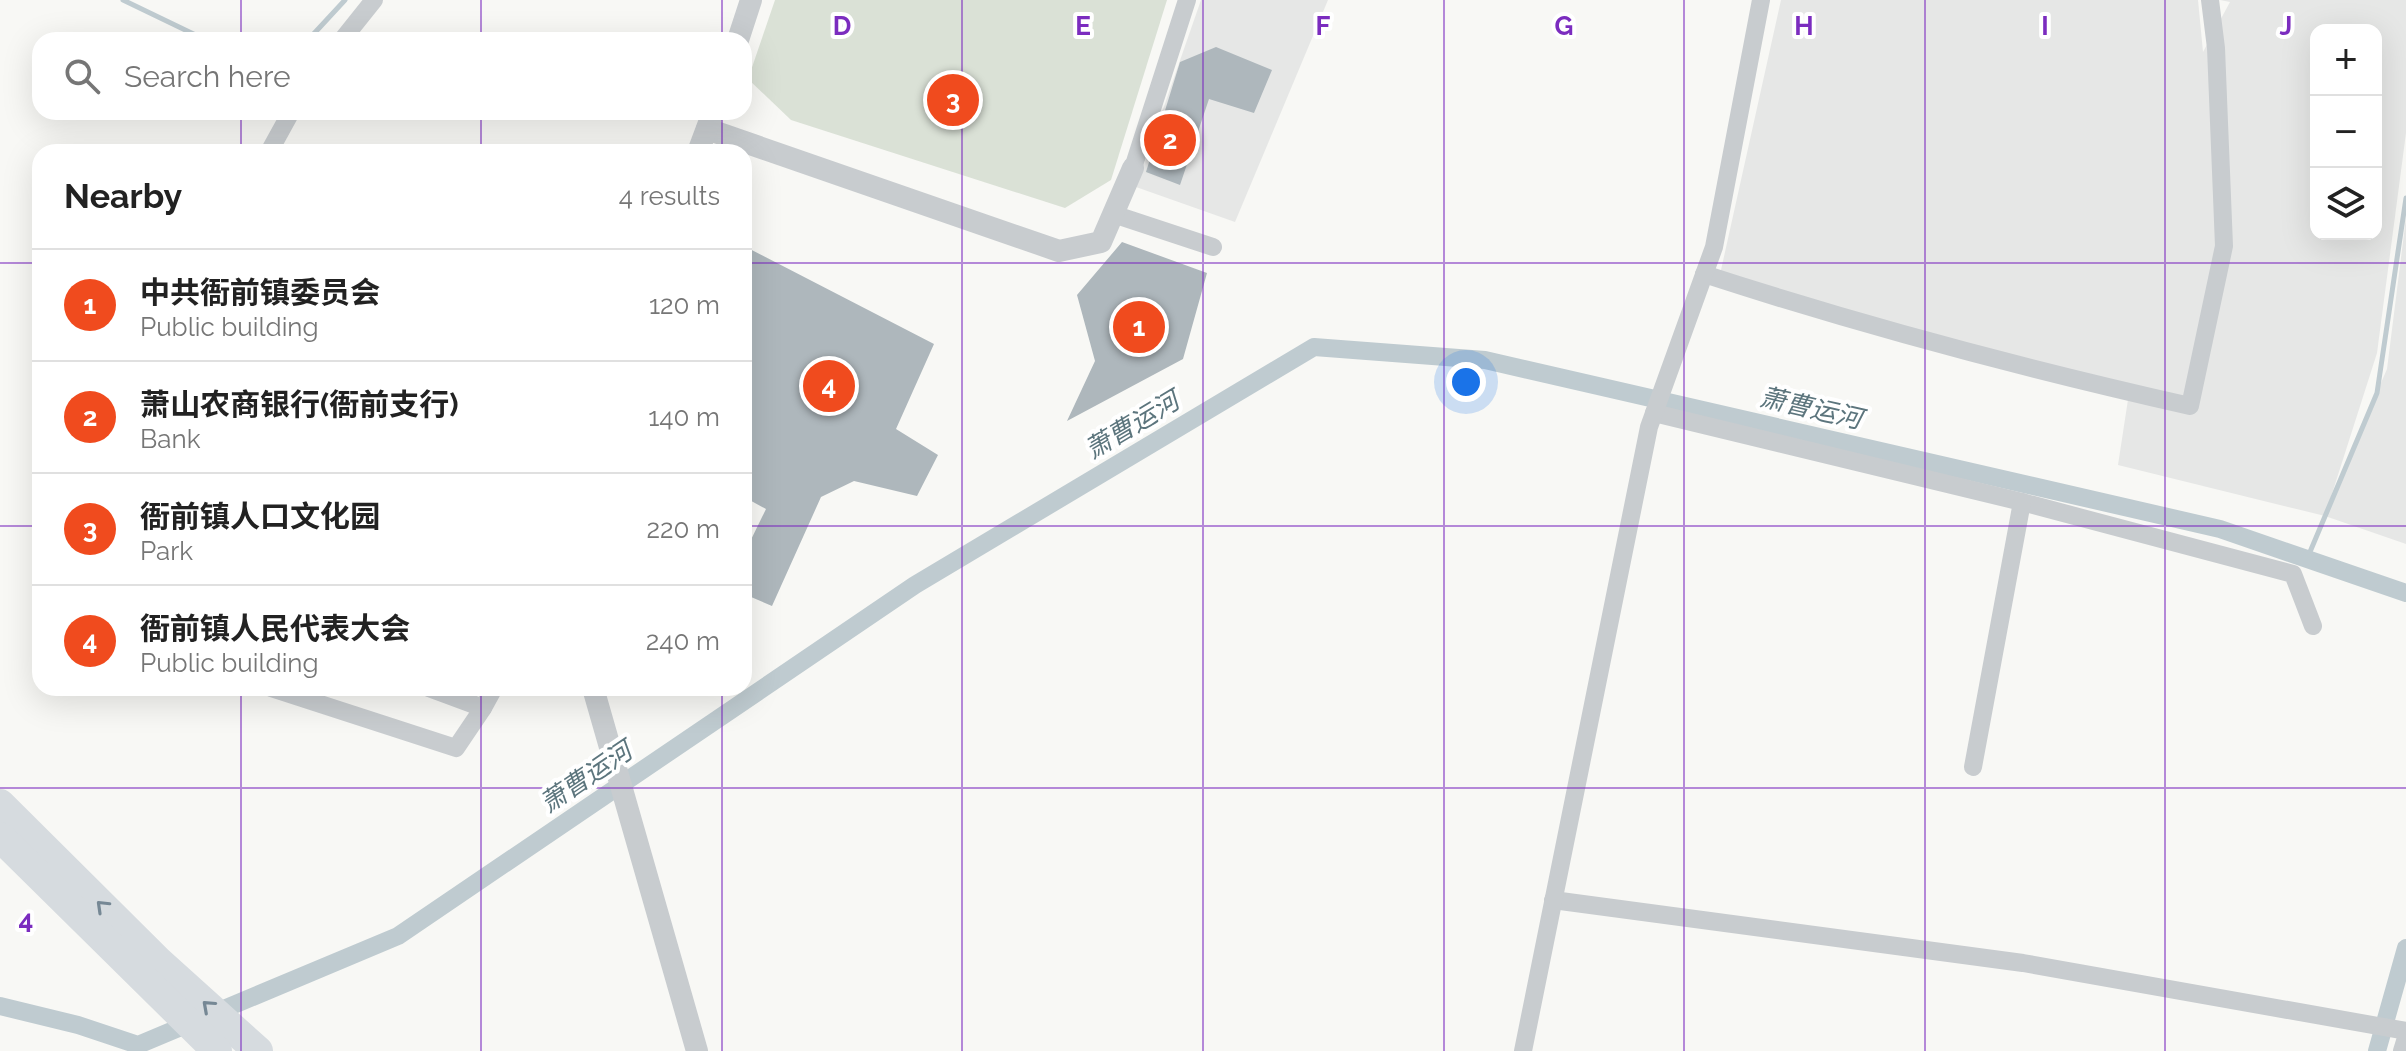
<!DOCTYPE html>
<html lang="en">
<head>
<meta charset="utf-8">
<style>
  body { margin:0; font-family:Raleway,"Noto Sans SC",sans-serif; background:#f2f2f2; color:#222 }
  .controls { position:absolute; right:24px; top:24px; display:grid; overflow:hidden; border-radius:16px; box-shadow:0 8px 32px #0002 }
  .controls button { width:72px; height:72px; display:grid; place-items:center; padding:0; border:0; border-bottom:2px solid #e0e0e0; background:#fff; color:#222; font:40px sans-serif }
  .you { position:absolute; left:1466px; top:382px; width:28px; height:28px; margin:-20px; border:6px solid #fff; border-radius:50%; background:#1a73e8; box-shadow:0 0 0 12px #1a73e833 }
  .badge { display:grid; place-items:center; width:52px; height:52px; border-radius:50%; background:#f04b1e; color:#fff; font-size:26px; font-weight:700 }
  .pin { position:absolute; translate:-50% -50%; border:4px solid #fff; box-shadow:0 2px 8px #0006 }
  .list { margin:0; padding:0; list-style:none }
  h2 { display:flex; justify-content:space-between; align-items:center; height:104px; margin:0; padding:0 32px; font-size:34px }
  h2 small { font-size:26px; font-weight:400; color:#767676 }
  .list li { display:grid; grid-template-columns:52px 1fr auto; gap:24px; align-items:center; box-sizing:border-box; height:112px; padding:0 32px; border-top:2px solid #e0e0e0 }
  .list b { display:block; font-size:30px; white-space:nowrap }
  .list p { margin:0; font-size:26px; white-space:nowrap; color:#767676 }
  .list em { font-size:26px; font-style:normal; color:#767676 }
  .icon { flex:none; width:44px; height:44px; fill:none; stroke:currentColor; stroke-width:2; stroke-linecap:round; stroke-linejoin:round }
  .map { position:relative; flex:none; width:2406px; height:1051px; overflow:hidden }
  .search { position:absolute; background:#fff; box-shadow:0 8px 32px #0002; left:32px; top:32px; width:720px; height:88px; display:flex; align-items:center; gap:20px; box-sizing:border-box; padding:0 28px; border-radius:24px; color:#767676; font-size:30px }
  .panel { position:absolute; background:#fff; box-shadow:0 8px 32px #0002; left:32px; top:144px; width:720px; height:552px; border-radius:24px }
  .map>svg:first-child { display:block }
  .built { fill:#e6e7e6; fill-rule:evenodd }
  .green { fill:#dae1d6 }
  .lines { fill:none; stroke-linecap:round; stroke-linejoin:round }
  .stream { stroke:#bfcbd0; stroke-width:5 }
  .canal { stroke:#bfcbd0; stroke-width:18 }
  .building { fill:#aeb7bc }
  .minor { stroke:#c8cccf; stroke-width:18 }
  .tertiary { stroke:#c8cccf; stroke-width:22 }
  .trunk { stroke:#d6dbdf; stroke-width:30 }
  .oneway { stroke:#768895 }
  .grid { fill:none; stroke:#7b2cbf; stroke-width:2; stroke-opacity:0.55 }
  .labels { text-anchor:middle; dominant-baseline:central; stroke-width:8; stroke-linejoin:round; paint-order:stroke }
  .water-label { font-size:26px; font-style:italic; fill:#5c757d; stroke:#fff }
  .grid-label { font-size:26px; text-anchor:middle; font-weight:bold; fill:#7b2cbf; stroke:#fff; stroke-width:8; stroke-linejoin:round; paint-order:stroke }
</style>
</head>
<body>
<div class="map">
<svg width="2406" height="1051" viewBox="0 0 2406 1051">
  <rect width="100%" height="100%" fill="#f8f8f5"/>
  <g class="built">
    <polygon points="1201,0 1328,0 1235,222 1136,187"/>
    <path d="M1781,0H2198L2203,52L2230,2L2220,0H2406V133L2377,353L2329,503L2387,369L2406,218V544L2325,516L2118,465L2129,393L1719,279ZM2316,30H2376V234H2316Z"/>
  </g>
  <polygon class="green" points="775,0 1167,0 1111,180 1065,208 791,120 748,79"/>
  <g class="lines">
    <g class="stream">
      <polyline points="123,0 206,40"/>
      <polyline points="308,40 345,0"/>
      <polyline points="2307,559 2377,393 2406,198"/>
    </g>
    <g class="canal">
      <polyline points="0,1006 78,1025 138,1045 398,936 915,585 1314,347 1485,360 2220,529 2406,593"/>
      <polyline points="2377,1051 2406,948"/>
    </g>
  </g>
  <g class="building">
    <polygon points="1216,47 1272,70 1254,113 1209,99 1180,185 1146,172 1180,62"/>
    <polygon points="1122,242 1207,273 1183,359 1067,421 1095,361 1077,295"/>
    <polygon points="744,246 934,344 896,429 938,455 917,496 854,481 821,497 772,606 744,594 744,554 766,509 744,497"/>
  </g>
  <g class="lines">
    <g class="minor">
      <polyline points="342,40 374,0"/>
      <polyline points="269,152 291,112"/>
      <polyline points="1133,168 1187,0"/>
      <polyline points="1113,214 1213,247"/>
      <path d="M1704,274C1864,326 2026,369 2190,406L2224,246L2216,48L2210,0"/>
      <polyline points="1654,413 2022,502 2293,574 2313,626"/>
      <polyline points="271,688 456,748 483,708"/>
      <polyline points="429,688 483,708 494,688"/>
      <polyline points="1973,767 2022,502"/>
      <polyline points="1553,900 2023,963 2406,1031"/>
      <polyline points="1523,1051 1649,427 1714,247 1761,0"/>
      <polyline points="2402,1051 2406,1038"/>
    </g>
    <g class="tertiary">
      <polyline points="738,40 751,0"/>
      <polyline points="707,129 1059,251 1101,242 1133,168"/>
      <polyline points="698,152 713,112"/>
      <polyline points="593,688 697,1051"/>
    </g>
    <g class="trunk">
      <polyline points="0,804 158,961 258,1051"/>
      <polyline points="0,837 217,1051"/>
    </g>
  </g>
  <defs><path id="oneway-chevron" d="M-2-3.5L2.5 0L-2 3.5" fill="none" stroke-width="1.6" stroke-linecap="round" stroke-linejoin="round" transform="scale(2)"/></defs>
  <g class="oneway">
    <use href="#oneway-chevron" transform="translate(102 906) rotate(-136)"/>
    <use href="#oneway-chevron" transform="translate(208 1006) rotate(-138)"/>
  </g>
  <path class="grid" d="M241,0V40M481,0V40M722,0V40M962,0V1051M1203,0V1051M1444,0V1051M1684,0V1051M1925,0V1051M2165,0V1051M241,112V152M481,112V152M722,112V152M0,263H40M744,263H2406M0,526H40M744,526H2406M241,688V1051M481,688V1051M722,688V1051M0,788H2406"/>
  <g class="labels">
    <g class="water-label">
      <text transform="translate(1811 408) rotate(13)">萧曹运河</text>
      <text transform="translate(1132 425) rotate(-31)">萧曹运河</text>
      <text transform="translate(586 777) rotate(-34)">萧曹运河</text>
    </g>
  </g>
  <g class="grid-label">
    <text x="842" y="35">D</text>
    <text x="1083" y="35">E</text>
    <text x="1323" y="35">F</text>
    <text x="1564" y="35">G</text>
    <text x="1804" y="35">H</text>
    <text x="2045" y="35">I</text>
    <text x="2286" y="35">J</text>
    <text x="26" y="929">4</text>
  </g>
</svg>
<div class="controls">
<button>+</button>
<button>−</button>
<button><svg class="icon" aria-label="layers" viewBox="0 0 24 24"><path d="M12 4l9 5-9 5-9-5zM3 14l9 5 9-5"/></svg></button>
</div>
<div class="you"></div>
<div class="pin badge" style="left:1139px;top:327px">1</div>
<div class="pin badge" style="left:1170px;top:140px">2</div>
<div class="pin badge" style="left:953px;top:100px">3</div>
<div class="pin badge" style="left:829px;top:386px">4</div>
<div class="search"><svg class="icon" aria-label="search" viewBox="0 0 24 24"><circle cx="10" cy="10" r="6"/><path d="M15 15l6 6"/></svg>Search here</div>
<section class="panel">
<h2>Nearby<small>4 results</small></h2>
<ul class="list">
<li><span class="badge">1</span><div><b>中共衙前镇委员会</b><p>Public building</p></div><em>120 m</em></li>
<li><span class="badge">2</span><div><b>萧山农商银行(衙前支行)</b><p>Bank</p></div><em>140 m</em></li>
<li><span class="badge">3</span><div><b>衙前镇人口文化园</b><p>Park</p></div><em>220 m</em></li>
<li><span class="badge">4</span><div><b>衙前镇人民代表大会</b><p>Public building</p></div><em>240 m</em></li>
</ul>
</section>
</div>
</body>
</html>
